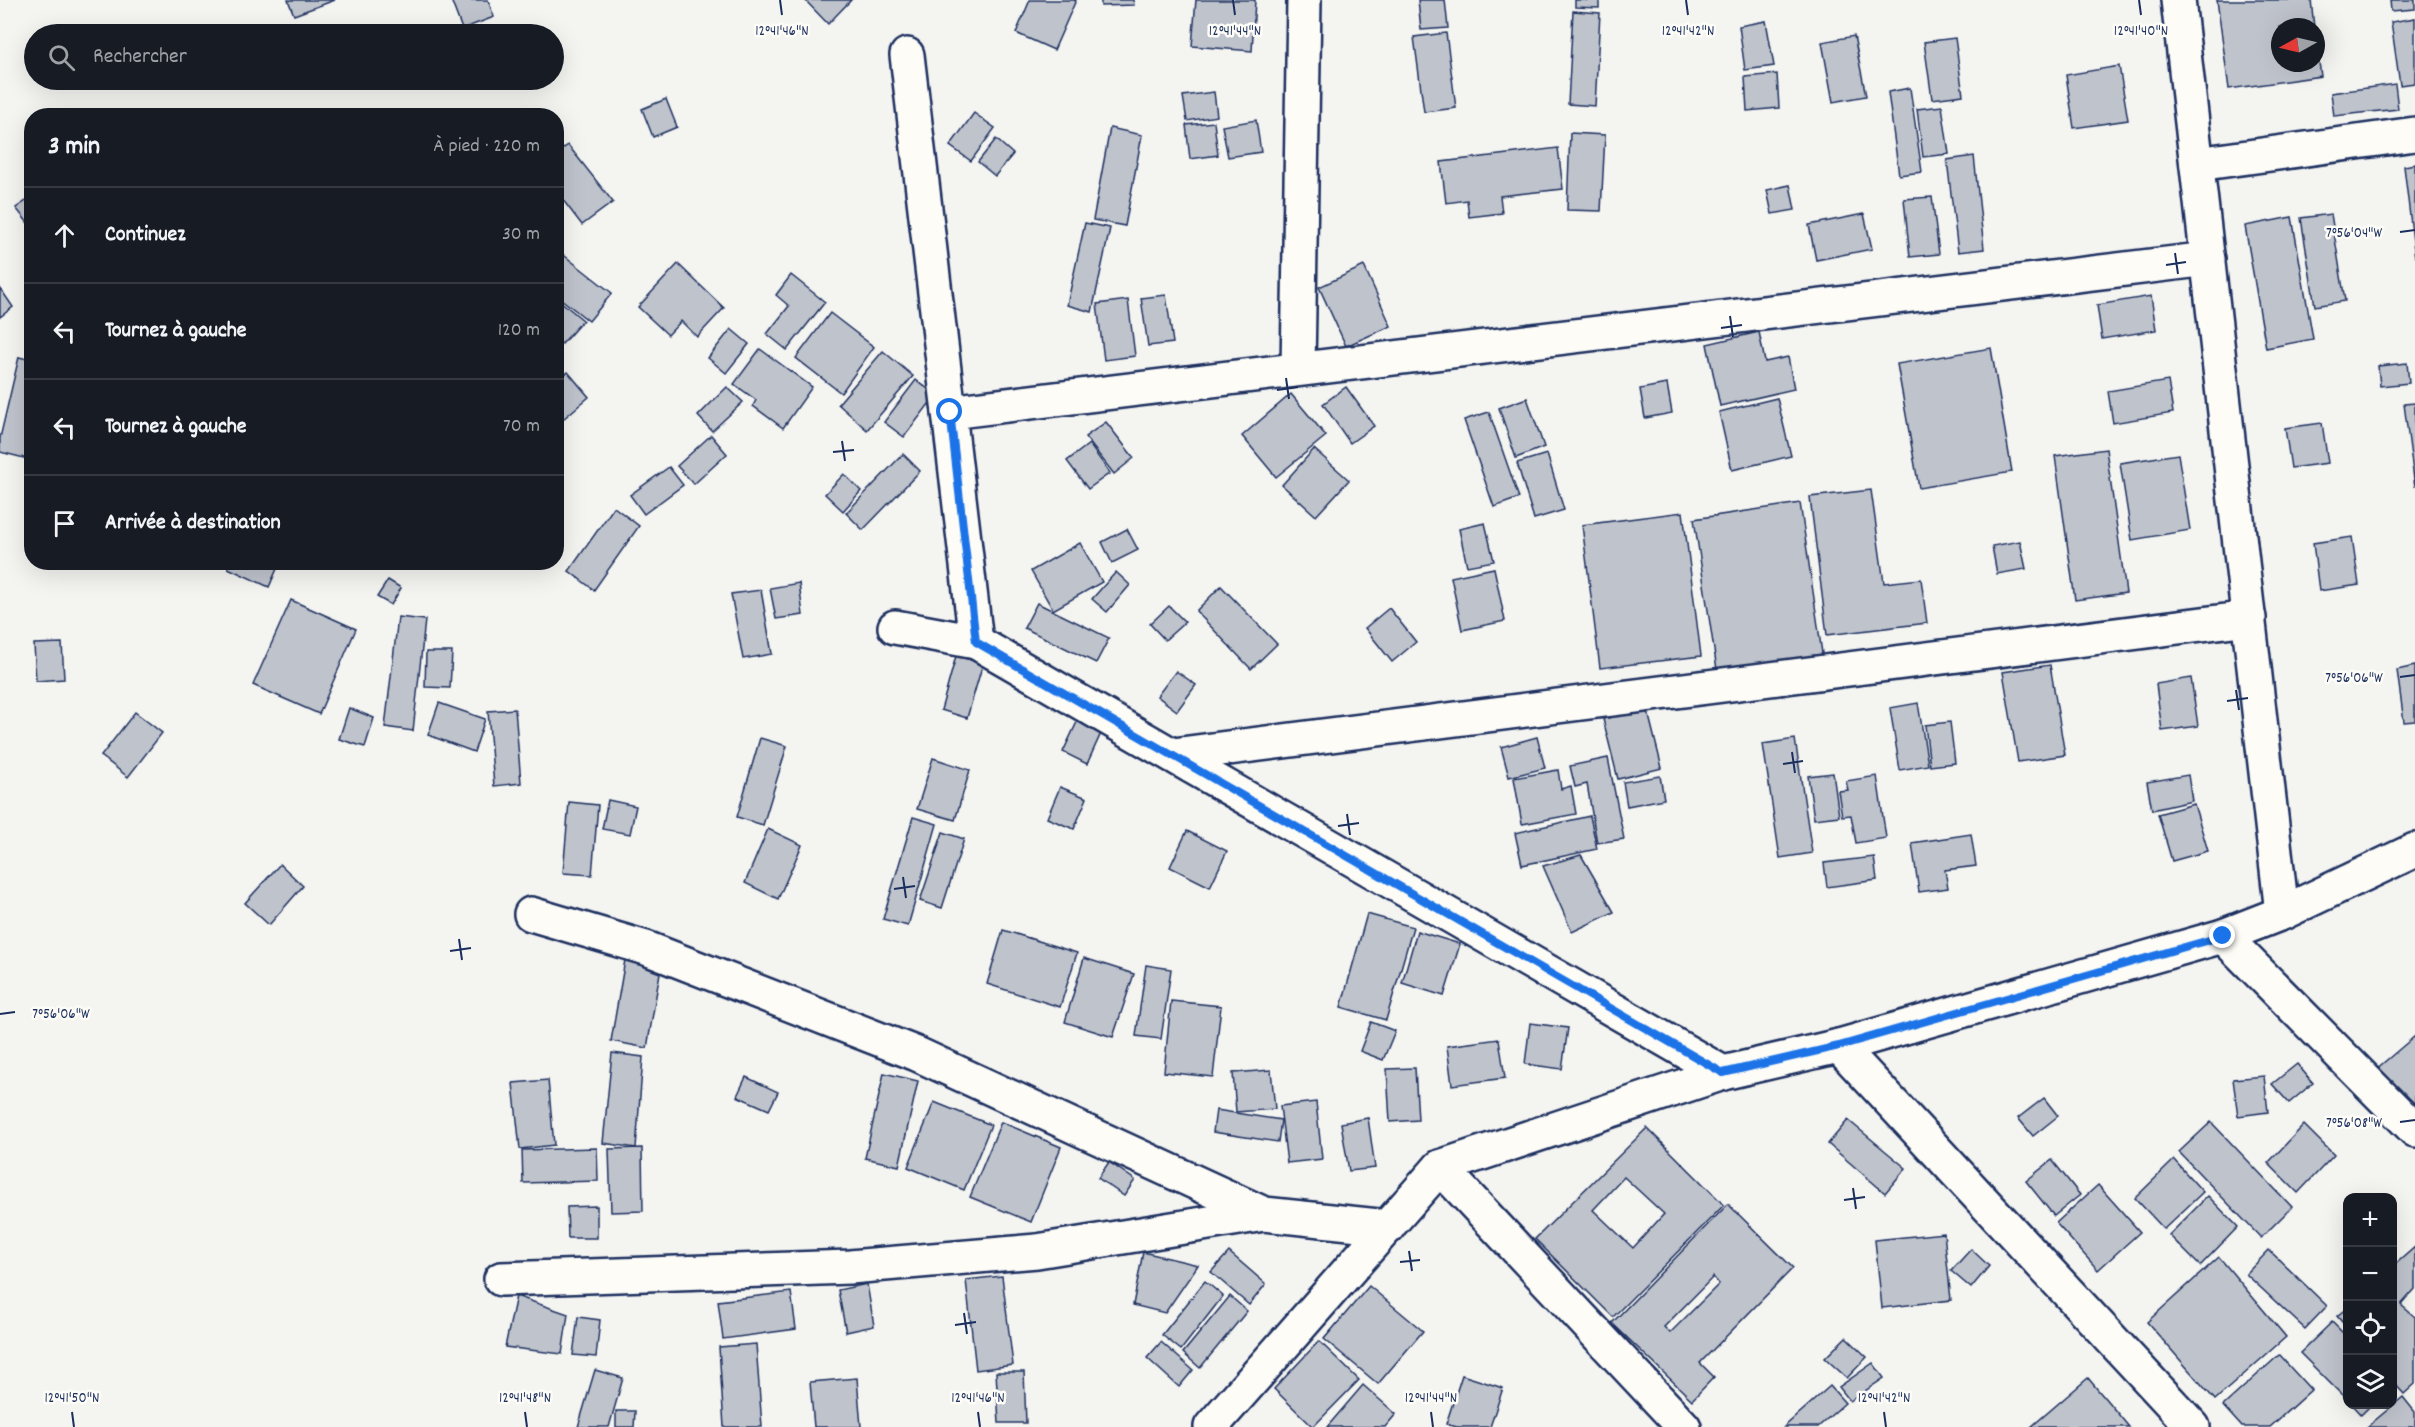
<!DOCTYPE html>
<html lang="fr">
<head>
<meta charset="utf-8">
<style>
  body { margin:0; font-family:Dekko,sans-serif; background:#20242c; color:#f1f3f6 }
  .controls { position:absolute; right:18px; bottom:18px; display:grid; overflow:hidden; border-radius:12px; box-shadow:0 6px 24px #0002 }
  .controls button { width:54px; height:54px; display:grid; place-items:center; padding:0; border:0; border-bottom:2px solid #363941; background:#171b24; color:#f1f3f6; font:30px sans-serif }
  .compass { position:absolute; left:2271px; top:18px; width:54px; height:54px; border-radius:50%; background:#171b24; box-shadow:0 6px 24px #0002; rotate:262deg }
  .stop { position:absolute; width:18px; height:18px; margin:-14px; border:4px solid #1a73e8; border-radius:50%; background:#fff }
  .stop.end { background:#1a73e8; border-color:#fff; box-shadow:0 2px 6px #0008 }
  .list { margin:0; padding:0; list-style:none }
  h2 { display:flex; justify-content:space-between; align-items:center; height:78px; margin:0; padding:0 24px; font-size:26px }
  h2 small { font-size:20px; font-weight:400; color:#9ea1a6 }
  .list li { display:grid; grid-template-columns:39px 1fr auto; gap:18px; align-items:center; box-sizing:border-box; height:96px; padding:0 24px; border-top:2px solid #363941 }
  .list b { display:block; font-size:22px; white-space:nowrap }
  .list em { font-size:20px; font-style:normal; color:#9ea1a6 }
  .icon { flex:none; width:33px; height:33px; fill:none; stroke:currentColor; stroke-width:2; stroke-linecap:round; stroke-linejoin:round }
  .map { position:relative; flex:none; width:2415px; height:1427px; overflow:hidden }
  .search { position:absolute; background:#171b24; box-shadow:0 6px 24px #0002; left:24px; top:24px; width:540px; height:66px; display:flex; align-items:center; gap:15px; box-sizing:border-box; padding:0 21px; border-radius:33px; color:#9ea1a6; font-size:22px }
  .panel { position:absolute; background:#171b24; box-shadow:0 6px 24px #0002; left:24px; top:108px; width:540px; height:462px; border-radius:24px }
  .map>svg:first-child { display:block }
  .building { fill:#bfc3cc; stroke:#1b2f5e; stroke-width:1.5; fill-rule:evenodd }
  .lines { fill:none; stroke-linecap:round; stroke-linejoin:round }
  .minor-casing { stroke:#1b2f5e; stroke-width:38 }
  .minor { stroke:#fdfcf7; stroke-width:33 }
  .route { stroke:#1a73e8; stroke-width:8 }
  .ticks { fill:none; stroke:#1b2f5e; stroke-width:2 }
  .ticks-label { font-size:15px; text-anchor:middle; fill:#1b2f5e; stroke:#fdfcf7; stroke-width:5; stroke-linejoin:round; paint-order:stroke }
</style>
</head>
<body>
<div class="map">
<svg width="2415" height="1427" viewBox="0 0 2415 1427">
  <rect width="100%" height="100%" fill="#f4f4f1"/>
  <filter id="ink" filterUnits="userSpaceOnUse"><feTurbulence type="fractalNoise" baseFrequency=".0167" numOctaves="2"/><feDisplacementMap in="SourceGraphic" scale="12" xChannelSelector="R" yChannelSelector="G"/><feConvolveMatrix kernelMatrix="1 2 1 2 8 2 1 2 1" color-interpolation-filters="sRGB"/></filter>
  <g filter="url(#ink)">
    <g class="building">
      <polygon points="288,0 335,0 294,15"/>
      <polygon points="451,0 488,0 494,17 462,29"/>
      <polygon points="805,0 851,0 828,24"/>
      <polygon points="1030,0 1076,0 1054,50 1016,33"/>
      <polygon points="1101,0 1133,0 1134,5 1101,6"/>
      <polygon points="1196,0 1255,0 1252,51 1192,46"/>
      <polygon points="1418,0 1445,0 1448,28 1421,30"/>
      <polygon points="1575,0 1599,0 1599,8 1575,7"/>
      <polygon points="2217,0 2311,0 2314,27 2280,27 2280,63 2316,63 2316,42 2321,76 2229,89"/>
      <polygon points="2390,0 2415,0 2415,9 2391,11"/>
      <polygon points="1573,11 1600,13 1595,106 1568,104"/>
      <polygon points="2415,18 2415,83 2400,85 2391,22"/>
      <polygon points="1766,21 1774,66 1745,70 1739,26"/>
      <polygon points="1446,33 1456,108 1424,112 1414,37"/>
      <polygon points="1854,36 1866,96 1833,102 1822,42"/>
      <polygon points="1955,38 1963,95 1932,99 1924,42"/>
      <polygon points="2119,66 2128,120 2074,128 2066,75"/>
      <polygon points="1777,74 1779,108 1747,111 1745,77"/>
      <polygon points="2395,84 2398,109 2334,116 2331,93"/>
      <polygon points="1910,88 1922,172 1899,175 1888,92"/>
      <polygon points="1214,92 1217,116 1187,121 1183,96"/>
      <polygon points="666,99 677,127 653,137 642,109"/>
      <polygon points="1942,106 1949,154 1923,157 1917,109"/>
      <polygon points="974,113 995,128 971,161 950,146"/>
      <polygon points="1256,120 1261,152 1228,157 1222,126"/>
      <polygon points="1214,122 1218,155 1190,159 1186,125"/>
      <polygon points="1110,128 1142,135 1125,226 1093,220"/>
      <polygon points="1570,133 1605,135 1601,211 1567,210"/>
      <polygon points="996,139 1013,154 995,176 978,162"/>
      <polygon points="568,145 613,202 582,225 556,191 556,154"/>
      <polygon points="1558,148 1563,189 1500,196 1502,213 1469,217 1467,200 1446,203 1441,162"/>
      <polygon points="1974,156 1984,249 1958,252 1947,160"/>
      <polygon points="2415,164 2415,258 2404,166"/>
      <polygon points="1790,185 1795,210 1772,214 1767,190"/>
      <polygon points="32,197 32,228 16,208"/>
      <polygon points="1932,197 1939,254 1910,257 1904,199"/>
      <polygon points="1864,214 1872,249 1816,260 1809,225"/>
      <polygon points="2331,214 2345,301 2315,306 2301,218"/>
      <polygon points="2292,217 2313,339 2266,348 2245,226"/>
      <polygon points="1085,223 1110,228 1092,312 1067,305"/>
      <polygon points="556,249 612,293 589,321 556,295"/>
      <polygon points="678,264 724,308 697,337 681,321 668,335 638,307"/>
      <polygon points="1364,266 1391,326 1346,346 1319,287"/>
      <polygon points="791,275 825,302 787,350 767,334 789,306 776,295"/>
      <polygon points="0,288 13,307 0,317"/>
      <polygon points="1166,295 1173,343 1148,346 1141,298"/>
      <polygon points="2151,296 2156,330 2102,339 2097,305"/>
      <polygon points="1128,300 1135,356 1104,360 1097,304"/>
      <polygon points="560,301 583,320 562,344 556,339 556,305"/>
      <polygon points="830,313 874,347 841,393 796,358"/>
      <polygon points="731,329 749,344 726,373 708,358"/>
      <polygon points="1759,332 1765,362 1788,357 1794,389 1720,406 1707,344"/>
      <polygon points="1991,348 2012,472 1919,488 1897,364"/>
      <polygon points="760,349 812,387 783,428 753,406 756,400 734,384"/>
      <polygon points="883,351 913,376 867,430 838,404"/>
      <polygon points="19,357 32,360 32,460 0,452 0,438"/>
      <polygon points="2407,363 2409,383 2380,386 2378,366"/>
      <polygon points="568,372 589,397 556,425 556,381"/>
      <polygon points="916,380 936,395 904,437 884,422"/>
      <polygon points="2168,381 2173,413 2113,423 2108,391"/>
      <polygon points="1667,384 1672,413 1645,418 1640,389"/>
      <polygon points="727,387 743,402 712,431 698,416"/>
      <polygon points="1346,387 1374,426 1350,443 1323,404"/>
      <polygon points="1291,394 1326,436 1276,477 1242,436"/>
      <polygon points="1527,398 1544,447 1516,458 1499,408"/>
      <polygon points="1777,398 1791,456 1732,470 1719,412"/>
      <polygon points="2415,403 2415,487 2404,404"/>
      <polygon points="1489,412 1519,498 1494,507 1464,420"/>
      <polygon points="1106,422 1134,458 1114,474 1085,437"/>
      <polygon points="2322,423 2328,463 2291,468 2285,428"/>
      <polygon points="711,435 727,454 694,484 677,466"/>
      <polygon points="1089,444 1110,473 1088,489 1067,461"/>
      <polygon points="1314,449 1349,480 1316,516 1282,485"/>
      <polygon points="2106,449 2126,593 2075,600 2055,456"/>
      <polygon points="903,454 920,471 863,530 846,513"/>
      <polygon points="1547,454 1564,510 1534,519 1517,463"/>
      <polygon points="2178,454 2190,530 2132,540 2120,463"/>
      <polygon points="669,467 683,485 644,514 630,495"/>
      <polygon points="844,474 861,491 843,511 825,494"/>
      <polygon points="1871,490 1884,583 1921,579 1927,623 1827,635 1810,497"/>
      <polygon points="1800,503 1823,660 1718,676 1694,519"/>
      <polygon points="614,507 639,526 594,590 569,571"/>
      <polygon points="1683,512 1701,656 1600,668 1582,525"/>
      <polygon points="1485,523 1494,561 1467,566 1459,529"/>
      <polygon points="1127,529 1138,550 1112,563 1102,542"/>
      <polygon points="2352,537 2359,585 2319,591 2313,543"/>
      <polygon points="2020,541 2026,569 1997,574 1992,546"/>
      <polygon points="1080,543 1102,582 1053,610 1031,571"/>
      <polygon points="230,562 280,562 269,587 228,568"/>
      <polygon points="1494,568 1505,621 1462,630 1451,577"/>
      <polygon points="1116,572 1130,585 1107,612 1092,599"/>
      <polygon points="388,580 401,588 391,605 377,597"/>
      <polygon points="799,583 803,615 776,619 770,588"/>
      <polygon points="1221,586 1277,644 1251,669 1196,611"/>
      <polygon points="761,590 772,654 743,659 731,594"/>
      <polygon points="291,600 356,629 319,714 253,685"/>
      <polygon points="1037,603 1109,638 1096,663 1024,628"/>
      <polygon points="1169,606 1185,622 1165,640 1150,624"/>
      <polygon points="1389,608 1416,642 1392,662 1365,628"/>
      <polygon points="398,617 425,620 413,731 385,727"/>
      <polygon points="62,643 64,679 36,681 34,644"/>
      <polygon points="426,652 452,652 450,688 425,687"/>
      <polygon points="956,656 983,663 967,718 941,710"/>
      <polygon points="2050,665 2065,755 2018,762 2003,672"/>
      <polygon points="2415,666 2415,721 2404,722 2397,670"/>
      <polygon points="1176,671 1196,685 1177,711 1157,696"/>
      <polygon points="2191,678 2198,726 2162,731 2156,684"/>
      <polygon points="439,703 485,719 474,752 428,735"/>
      <polygon points="1918,703 1928,765 1900,770 1890,708"/>
      <polygon points="349,708 374,718 365,747 339,739"/>
      <polygon points="1647,708 1662,768 1618,779 1603,719"/>
      <polygon points="515,709 521,783 494,786 488,711"/>
      <polygon points="135,712 162,733 128,777 101,756"/>
      <polygon points="1078,720 1102,731 1087,764 1063,752"/>
      <polygon points="1950,722 1955,763 1930,766 1925,725"/>
      <polygon points="1537,737 1545,768 1509,777 1501,747"/>
      <polygon points="760,738 787,746 763,825 737,817"/>
      <polygon points="1795,739 1812,853 1780,858 1763,744"/>
      <polygon points="933,758 970,770 955,820 917,809"/>
      <polygon points="1608,758 1624,839 1597,843 1587,784 1575,787 1570,766"/>
      <polygon points="1558,770 1561,789 1571,786 1576,814 1522,824 1514,778"/>
      <polygon points="1833,773 1839,816 1814,819 1808,776"/>
      <polygon points="2188,775 2192,801 2152,810 2147,782"/>
      <polygon points="1660,776 1664,799 1627,806 1623,782"/>
      <polygon points="1877,776 1886,838 1856,843 1851,815 1842,816 1838,791 1848,790 1846,781"/>
      <polygon points="1060,787 1087,798 1074,829 1047,818"/>
      <polygon points="608,800 636,806 630,834 602,829"/>
      <polygon points="569,802 598,805 592,875 563,873"/>
      <polygon points="2194,804 2208,851 2172,861 2158,814"/>
      <polygon points="1590,816 1597,849 1522,865 1515,833"/>
      <polygon points="913,817 937,824 908,926 883,919"/>
      <polygon points="768,829 802,845 778,899 745,883"/>
      <polygon points="1187,831 1227,851 1210,887 1170,867"/>
      <polygon points="943,832 964,839 942,908 920,901"/>
      <polygon points="1971,834 1976,866 1945,870 1948,888 1919,892 1912,843"/>
      <polygon points="1581,855 1614,912 1572,932 1543,866"/>
      <polygon points="1874,857 1877,880 1827,887 1824,863"/>
      <polygon points="280,864 303,886 269,925 245,903"/>
      <polygon points="1367,914 1413,927 1386,1020 1341,1007"/>
      <polygon points="1003,930 1077,953 1060,1007 987,984"/>
      <polygon points="1417,931 1460,944 1444,996 1402,983"/>
      <polygon points="1084,958 1134,974 1113,1037 1065,1022"/>
      <polygon points="625,960 661,967 647,1048 611,1041"/>
      <polygon points="1146,965 1171,969 1161,1039 1136,1036"/>
      <polygon points="1171,1001 1221,1006 1213,1077 1164,1072"/>
      <polygon points="1371,1022 1395,1031 1383,1060 1360,1051"/>
      <polygon points="1530,1023 1568,1028 1562,1069 1525,1064"/>
      <polygon points="2415,1036 2415,1112 2375,1070"/>
      <polygon points="1499,1039 1505,1078 1452,1085 1447,1046"/>
      <polygon points="612,1053 643,1057 636,1148 603,1143"/>
      <polygon points="2297,1064 2313,1083 2289,1103 2272,1084"/>
      <polygon points="1415,1068 1418,1120 1390,1122 1387,1069"/>
      <polygon points="1271,1070 1275,1109 1236,1112 1233,1073"/>
      <polygon points="884,1073 918,1081 899,1166 865,1158"/>
      <polygon points="2264,1076 2268,1112 2238,1116 2233,1079"/>
      <polygon points="746,1077 778,1092 769,1110 737,1096"/>
      <polygon points="548,1080 554,1145 520,1149 513,1083"/>
      <polygon points="2044,1098 2058,1116 2033,1136 2018,1118"/>
      <polygon points="934,1102 991,1125 964,1190 908,1167"/>
      <polygon points="1316,1102 1322,1159 1287,1163 1280,1106"/>
      <polygon points="1216,1110 1281,1120 1278,1142 1213,1132"/>
      <polygon points="1368,1118 1375,1168 1349,1171 1341,1123"/>
      <polygon points="1848,1120 1906,1168 1885,1193 1828,1144"/>
      <polygon points="1001,1122 1061,1147 1031,1222 970,1197"/>
      <polygon points="2211,1122 2292,1207 2261,1238 2179,1152"/>
      <polygon points="2304,1125 2334,1155 2298,1193 2268,1163"/>
      <path d="M1647,1128L1724,1205L1613,1317L1535,1239ZM1624,1177L1664,1214L1633,1248L1593,1210Z"/>
      <polygon points="597,1148 598,1181 523,1183 522,1150"/>
      <polygon points="642,1148 643,1211 611,1212 609,1149"/>
      <polygon points="2052,1160 2080,1195 2054,1216 2026,1181"/>
      <polygon points="2174,1160 2203,1192 2164,1229 2135,1198"/>
      <polygon points="1109,1162 1135,1180 1124,1196 1098,1178"/>
      <polygon points="2098,1185 2140,1232 2098,1270 2056,1223"/>
      <polygon points="2208,1196 2238,1227 2200,1266 2169,1235"/>
      <path d="M1728,1204L1793,1268L1700,1363L1714,1377L1692,1400L1612,1323ZM1713,1277L1719,1284L1670,1333L1664,1327Z"/>
      <polygon points="597,1206 597,1238 568,1238 567,1207"/>
      <polygon points="1944,1233 1951,1300 1882,1308 1875,1240"/>
      <polygon points="2415,1247 2415,1289 2401,1305 2415,1317 2415,1384 2404,1394 2392,1381 2392,1267"/>
      <polygon points="1971,1249 1989,1266 1971,1288 1951,1271"/>
      <polygon points="2269,1250 2327,1306 2305,1329 2246,1274"/>
      <polygon points="1143,1252 1198,1265 1165,1313 1133,1305"/>
      <polygon points="1229,1252 1266,1284 1249,1305 1211,1272"/>
      <polygon points="2219,1257 2286,1337 2215,1400 2147,1322"/>
      <polygon points="1002,1276 1013,1365 976,1370 966,1280"/>
      <polygon points="1205,1281 1223,1296 1181,1350 1162,1335"/>
      <polygon points="867,1284 874,1326 846,1332 838,1290"/>
      <polygon points="1369,1286 1423,1331 1378,1384 1324,1339"/>
      <polygon points="791,1292 796,1329 723,1339 718,1301"/>
      <polygon points="516,1296 568,1314 562,1354 505,1347"/>
      <polygon points="1230,1296 1247,1311 1200,1368 1183,1353"/>
      <polygon points="2348,1307 2348,1329 2337,1316"/>
      <polygon points="578,1317 600,1320 596,1357 573,1355"/>
      <polygon points="2332,1322 2348,1338 2348,1401 2300,1353"/>
      <polygon points="1846,1337 1867,1357 1847,1378 1825,1358"/>
      <polygon points="1319,1341 1359,1380 1313,1427 1274,1389"/>
      <polygon points="1161,1342 1193,1370 1179,1387 1147,1358"/>
      <polygon points="756,1344 762,1427 724,1427 719,1347"/>
      <polygon points="2279,1355 2311,1390 2270,1427 2242,1427 2223,1406"/>
      <polygon points="1873,1363 1884,1378 1850,1401 1839,1387"/>
      <polygon points="595,1370 623,1378 609,1427 578,1427"/>
      <polygon points="996,1372 1024,1372 1026,1423 999,1423"/>
      <polygon points="1462,1375 1503,1388 1490,1427 1457,1427 1446,1424"/>
      <polygon points="857,1378 861,1427 814,1427 810,1382"/>
      <polygon points="2088,1378 2129,1427 2031,1427"/>
      <polygon points="1363,1385 1396,1414 1385,1427 1327,1427"/>
      <polygon points="1830,1386 1845,1403 1818,1427 1784,1427"/>
      <polygon points="2403,1397 2415,1412 2415,1427 2367,1427"/>
      <polygon points="2351,1404 2372,1404 2361,1415"/>
      <polygon points="616,1411 635,1411 634,1427 616,1427"/>
    </g>
    <g class="lines">
      <defs>
        <g id="minor">
          <polyline points="2178,0 2282,913"/>
          <polyline points="907,55 976,642"/>
          <polyline points="2197,164 2415,134"/>
          <polyline points="1298,369 1304,0"/>
          <polyline points="949,412 2208,259"/>
          <polyline points="895,627 976,642 1723,1073"/>
          <polyline points="1173,755 2249,618"/>
          <polyline points="531,914 646,948 917,1054 1264,1214"/>
          <polyline points="2223,936 2415,1130"/>
          <polyline points="1839,1046 2193,1427"/>
          <polyline points="1440,1167 1684,1427"/>
          <polyline points="501,1279 850,1267 1037,1251 1264,1214 1388,1227"/>
          <polyline points="1211,1427 1440,1167 1723,1073 1839,1046 2223,936 2282,913 2415,850"/>
        </g>
      </defs>
      <use href="#minor" class="minor-casing"/>
      <use href="#minor" class="minor"/>
    </g>
  </g>
  <g class="lines" filter="url(#ink)">
    <polyline class="route" points="950,412 976,642 1723,1073 1839,1046 2223,936"/>
  </g>
  <path class="ticks" d="M780,0L782,15M1233,0L1235,15M1686,0L1688,15M2139,0L2141,15M2400,232L2415,230M2175,253L2178,274M2166,265L2186,262M1730,316L1733,337M1721,328L1742,325M1286,378L1289,399M1277,390L1298,387M842,441L845,461M833,452L854,450M2400,677L2415,675M2236,690L2239,710M2227,701L2248,698M1792,752L1795,773M1783,764L1803,761M1347,814L1350,835M1338,826L1359,823M903,877L906,898M894,889L915,886M459,939L462,960M450,951L471,948M0,1014L15,1012M2400,1122L2415,1120M1853,1188L1856,1209M1844,1200L1865,1197M1409,1251L1412,1271M1400,1262L1420,1260M964,1313L967,1334M955,1325L976,1322M72,1412L74,1427M525,1412L527,1427M978,1412L980,1427M1431,1412L1433,1427M1884,1412L1886,1427"/>
  <g class="ticks-label">
    <text x="782" y="35">12°41'46"N</text>
    <text x="1235" y="35">12°41'44"N</text>
    <text x="1688" y="35">12°41'42"N</text>
    <text x="2141" y="35">12°41'40"N</text>
    <text x="2354" y="237">7°56'04"W</text>
    <text x="2354" y="682">7°56'06"W</text>
    <text x="61" y="1018">7°56'06"W</text>
    <text x="2354" y="1127">7°56'08"W</text>
    <text x="72" y="1402">12°41'50"N</text>
    <text x="525" y="1402">12°41'48"N</text>
    <text x="978" y="1402">12°41'46"N</text>
    <text x="1431" y="1402">12°41'44"N</text>
    <text x="1884" y="1402">12°41'42"N</text>
  </g>
</svg>
<div class="controls">
<button>+</button>
<button>−</button>
<button><svg class="icon" aria-label="locate" viewBox="0 0 24 24"><circle cx="12" cy="12" r="6"/><path d="M12 2v4M12 18v4M2 12h4M18 12h4"/></svg></button>
<button><svg class="icon" aria-label="layers" viewBox="0 0 24 24"><path d="M12 4l9 5-9 5-9-5zM3 14l9 5 9-5"/></svg></button>
</div>
<svg class="compass" viewBox="-18 -18 36 36"><path d="M0-13l5 13h-10z" fill="#e53935"/><path d="M0 13l5-13h-10z" fill="#9ea1a6"/></svg>
<div class="stop" style="left:950px;top:412px"></div>
<div class="stop end" style="left:2223px;top:936px"></div>
<div class="search"><svg class="icon" aria-label="search" viewBox="0 0 24 24"><circle cx="10" cy="10" r="6"/><path d="M15 15l6 6"/></svg>Rechercher</div>
<section class="panel">
<h2>3 min<small>À pied · 220 m</small></h2>
<ul class="list">
<li><svg class="icon" aria-label="ahead" viewBox="0 0 24 24"><path d="M12 20V5M6 11l6-6 6 6"/></svg><div><b>Continuez</b></div><em>30 m</em></li>
<li><svg class="icon" aria-label="left" viewBox="0 0 24 24"><path d="M17 20v-9H6M10 6l-5 5 5 5"/></svg><div><b>Tournez à gauche</b></div><em>120 m</em></li>
<li><svg class="icon" aria-label="left" viewBox="0 0 24 24"><path d="M17 20v-9H6M10 6l-5 5 5 5"/></svg><div><b>Tournez à gauche</b></div><em>70 m</em></li>
<li><svg class="icon" aria-label="arrive" viewBox="0 0 24 24"><path d="M6 21V4h12l-3 4 3 4H6"/></svg><div><b>Arrivée à destination</b></div></li>
</ul>
</section>
</div>
</body>
</html>
